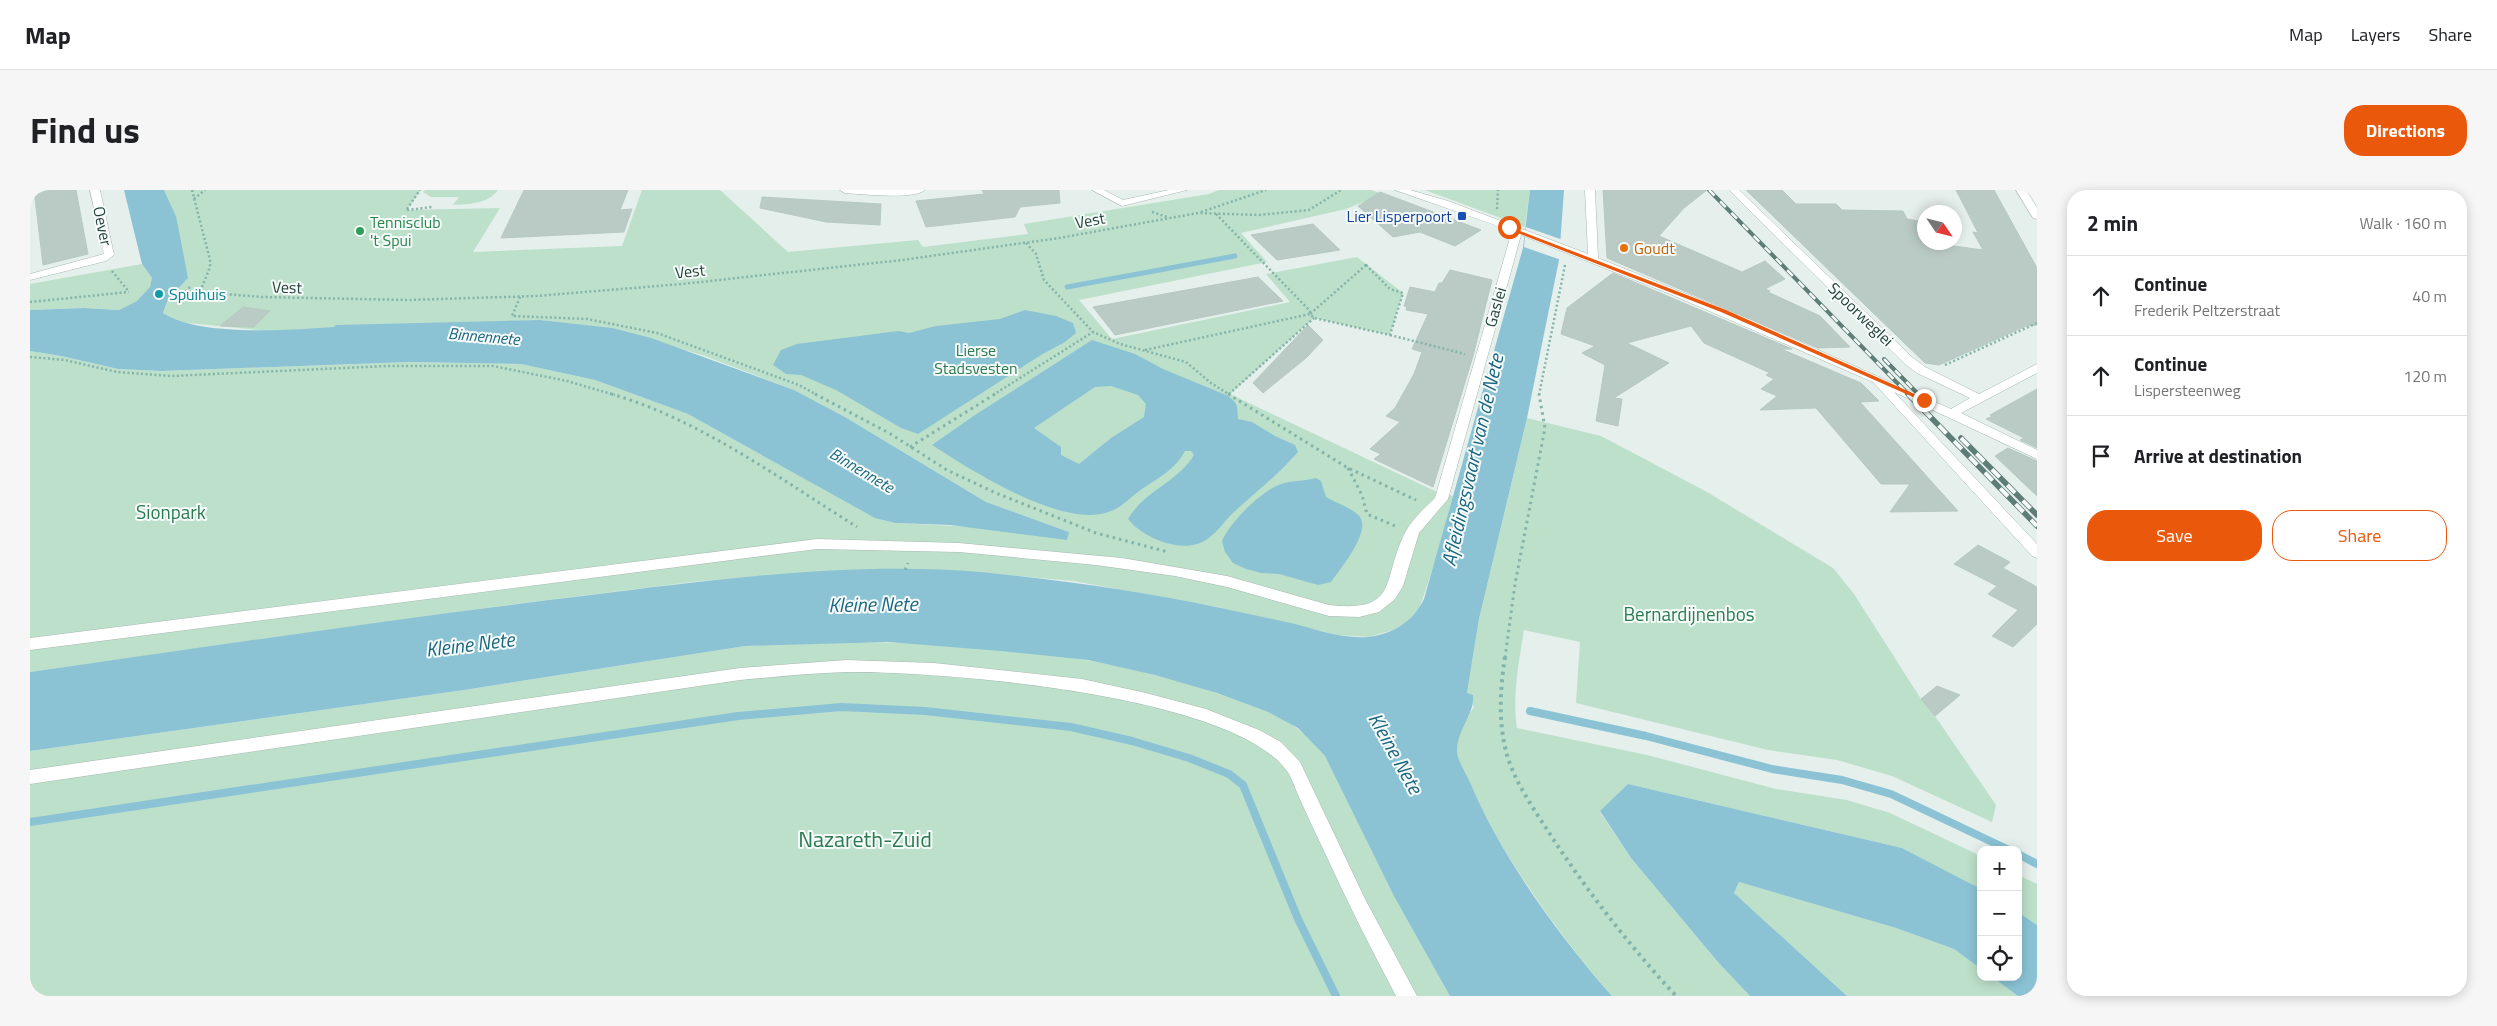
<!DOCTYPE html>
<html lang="en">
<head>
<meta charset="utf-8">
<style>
  body { margin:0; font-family:"Titillium Web",sans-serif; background:#f6f6f6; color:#202124 }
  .controls { position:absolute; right:15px; bottom:15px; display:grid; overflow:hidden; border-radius:10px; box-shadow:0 2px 12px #0003 }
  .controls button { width:45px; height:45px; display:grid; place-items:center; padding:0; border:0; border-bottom:1px solid #e0e0e0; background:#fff; color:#202124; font:25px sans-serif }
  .compass { position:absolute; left:1887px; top:15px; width:45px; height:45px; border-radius:50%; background:#fff; box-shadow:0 2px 12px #0003; rotate:125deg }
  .stop { position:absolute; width:15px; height:15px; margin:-11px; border:4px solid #ea580c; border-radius:50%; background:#fff }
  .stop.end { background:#ea580c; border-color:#fff; box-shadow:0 1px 5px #0008 }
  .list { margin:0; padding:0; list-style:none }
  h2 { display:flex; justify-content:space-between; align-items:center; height:65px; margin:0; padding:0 20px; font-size:21px }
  h2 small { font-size:16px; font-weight:400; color:#757577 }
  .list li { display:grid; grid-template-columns:32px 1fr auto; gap:15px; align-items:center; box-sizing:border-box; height:80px; padding:0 20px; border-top:1px solid #e0e0e0 }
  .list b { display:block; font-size:19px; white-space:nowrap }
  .list p { margin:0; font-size:16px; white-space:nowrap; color:#757577 }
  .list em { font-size:16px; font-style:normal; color:#757577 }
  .actions { display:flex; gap:10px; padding:15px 20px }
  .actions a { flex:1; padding:11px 0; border:1px solid #ea580c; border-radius:20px; text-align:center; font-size:18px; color:#ea580c }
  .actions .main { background:#ea580c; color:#fff }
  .icon { flex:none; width:28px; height:28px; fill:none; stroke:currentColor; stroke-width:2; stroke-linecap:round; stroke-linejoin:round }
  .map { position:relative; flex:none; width:2007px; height:806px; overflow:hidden; border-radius:20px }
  header { display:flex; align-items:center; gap:30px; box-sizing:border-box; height:70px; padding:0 25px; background:#fff; border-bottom:1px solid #e0e0e0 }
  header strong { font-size:24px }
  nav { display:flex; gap:28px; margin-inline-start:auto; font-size:18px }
  .intro { display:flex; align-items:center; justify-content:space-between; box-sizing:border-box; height:120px; padding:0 30px }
  h1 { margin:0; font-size:35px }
  .button { padding:12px 22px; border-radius:20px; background:#ea580c; color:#fff; font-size:18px; font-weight:700 }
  main { display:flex; gap:30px; padding:0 30px }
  aside { flex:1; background:#fff; border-radius:20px; box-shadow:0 2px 12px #0003 }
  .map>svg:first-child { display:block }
  .green { fill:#bde0ca }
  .water { fill:#8bc3d5; fill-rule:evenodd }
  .pier { fill:#e5efeb }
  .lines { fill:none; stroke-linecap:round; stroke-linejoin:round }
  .stream-far1 { stroke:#8bc3d5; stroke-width:5 }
  .stream { stroke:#8bc3d5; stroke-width:8 }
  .building { fill:#bacac4; stroke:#b7c9c3 }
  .minor-casing { stroke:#a7b8b3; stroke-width:1 }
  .path-far2 { stroke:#84b3a9; stroke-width:2.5; stroke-dasharray:2 2.5; stroke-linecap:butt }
  .path-far1 { stroke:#84b3a9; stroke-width:3; stroke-dasharray:2.5 4; stroke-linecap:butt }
  .path { stroke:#84b3a9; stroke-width:4; stroke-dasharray:3 4.5; stroke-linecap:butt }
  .minor { fill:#fff; fill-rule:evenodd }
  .rail-far1-casing { stroke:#5e7d77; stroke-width:4 }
  .rail-casing { stroke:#5e7d77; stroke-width:5.5 }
  .rail-far1 { stroke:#f6fbf9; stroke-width:2.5; stroke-dasharray:8; stroke-linecap:butt }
  .rail { stroke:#f6fbf9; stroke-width:4; stroke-dasharray:11; stroke-linecap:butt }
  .route { fill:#ea580c }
  .transit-dot { fill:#1a4fb4; stroke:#f6fbf9; stroke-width:2 }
  .leisure-dot { fill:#2e9e5b; stroke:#f6fbf9; stroke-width:2 }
  .food-dot { fill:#e8710a; stroke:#f6fbf9; stroke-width:2 }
  .culture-dot { fill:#0f9aa8; stroke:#f6fbf9; stroke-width:2 }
  .labels { text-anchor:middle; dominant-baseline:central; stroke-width:4; stroke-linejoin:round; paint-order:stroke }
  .far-transit-label { font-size:16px; fill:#164399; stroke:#f6fbf9; text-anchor:end }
  .far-street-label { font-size:16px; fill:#23423c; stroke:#f6fbf9 }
  .far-leisure-label { font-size:16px; fill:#27864d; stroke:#f6fbf9; text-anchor:start }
  .far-food-label { font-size:16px; fill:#c56008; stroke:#f6fbf9; text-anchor:start }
  .far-culture-label { font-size:16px; fill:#0d838f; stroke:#f6fbf9; text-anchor:start }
  .far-water-label { font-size:16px; font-style:italic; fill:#1a6681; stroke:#f6fbf9 }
  .far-park-label { font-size:16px; fill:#2b7b51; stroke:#f6fbf9 }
  .park-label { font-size:19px; fill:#2b7b51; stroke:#f6fbf9 }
  .water-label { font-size:20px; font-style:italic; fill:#1a6681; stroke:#f6fbf9 }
  .near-park-label { font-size:22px; fill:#2b7b51; stroke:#f6fbf9 }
</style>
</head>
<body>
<header>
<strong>Map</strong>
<nav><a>Map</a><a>Layers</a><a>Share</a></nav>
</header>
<div class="intro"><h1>Find us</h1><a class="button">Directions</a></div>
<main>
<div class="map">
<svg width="2007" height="806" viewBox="0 0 2007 806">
  <rect width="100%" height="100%" fill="#e5efeb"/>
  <g class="green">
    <polygon points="134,0 391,0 377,20 470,18 443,62 592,56 612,0 690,0 758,62 888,50 893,57 998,44 994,34 1179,4 1189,0 1341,0 1352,4 1316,19 1211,43 1237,72 1049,110 1082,149 1260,112 1236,84 1327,67 1373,103 1360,145 1284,128 1200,204 1407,302 1423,306 1408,362 1389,420 1378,431 1367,439 1338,447 1308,445 1187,417 1043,391 933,381 821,380 670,391 463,417 0,482 0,161 31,166 88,179 131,181 379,172 491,174 565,190 658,224 846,328 865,333 1039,342 956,312 815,227 764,200 672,165 582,139 510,130 238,141 148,132 133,123 138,109 107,111 89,120 54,118 0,120 0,94 112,74 122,88 146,26"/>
    <path d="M395,0H468C458,14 439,14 423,15L429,7H401L393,2Z"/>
    <polygon points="1395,0 1500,0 1495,37"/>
    <path d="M1497,228L1571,246L1677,302L1803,378L1824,404L1891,509L1905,526L1966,615L1962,632L1862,586L1807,570L1738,560L1546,513L1550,452L1494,440C1489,472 1482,505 1487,538L1617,565L1746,599L1817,610L1860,623L1951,666V699L1872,658L1598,594L1570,622L1601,668L1687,771L1720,806H1582C1530,746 1470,664 1439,591C1435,583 1428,572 1427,563C1426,546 1435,531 1444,517L1437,503L1449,429Z"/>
    <path d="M785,452C925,451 1071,460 1203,509C1224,517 1250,524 1268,539C1278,547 1286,557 1295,566L1420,806H0V561L434,500L715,456Z"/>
    <polygon points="1988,685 2007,694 2007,735 1988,722"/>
    <polygon points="1709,692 1866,738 1924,759 1951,779 1951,787 1962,787 1988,806 1817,806 1704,703"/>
  </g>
  <g class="water">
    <path d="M94,0H134L146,26L158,88L138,109L133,123C169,147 261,140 304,137L306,135L510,130L582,138L621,148L764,200L815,227L956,312L1039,342L1037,350L920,335L865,333L845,328L658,224L565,190L491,174L379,172L131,181L88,179L31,166L0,161V120L54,118L89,120L107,111L120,97L122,88L112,74Z"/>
    <path d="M1500,0H1534L1529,70L1497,228L1449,429L1437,503L1443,505C1445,525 1427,538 1427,562C1428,571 1435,582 1439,590C1470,665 1528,745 1582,806H1420L1364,706L1295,566L1268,538L1238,522L1187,503L1125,485L1058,470L971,461L858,452L715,456L434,500L0,561V482C184,456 368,428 552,406C681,390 821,371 951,382C1032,390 1111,401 1191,418C1214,423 1237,428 1261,433C1286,439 1311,449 1338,447C1363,444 1383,432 1394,409L1493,58Z"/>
    <polygon points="995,120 1026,126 1043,133 1046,143 1035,152 1011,165 888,244 871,238 806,200 771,185 756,184 743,175 751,160 767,154 868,141 879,143 906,136 970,129"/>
    <path d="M1062,150L1105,164L1133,179L1196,205C1209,214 1207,215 1208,229L1222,232L1245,246L1265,255L1268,262C1249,284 1226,302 1204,322C1192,333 1184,349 1167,354C1145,361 1111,346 1098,329C1114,301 1148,292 1164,265L1161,261H1155C1146,279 1128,288 1112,299C1102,306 1092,317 1081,321C1035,341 941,280 902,255L945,225ZM1081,196L1108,205L1116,214L1114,227L1081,248L1049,274L1031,265V257L1004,238L1065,197Z"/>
    <path d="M1286,288L1291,291L1296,307C1306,313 1323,318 1330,327C1341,342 1310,379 1301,392L1288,395L1249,384L1231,383L1216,379L1203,373L1195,362L1192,351C1200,332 1232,300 1251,294C1263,290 1275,291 1286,288Z"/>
    <polygon points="1598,594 1872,658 1951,699 1951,779 1924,759 1866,738 1709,692 1704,703 1817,806 1720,806 1687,771 1601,668 1570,621"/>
    <polygon points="1988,722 2007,735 2007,806 1988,806 1962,787 1988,787"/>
  </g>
  <polygon class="pier" points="1496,37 1533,50 1531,70 1494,57"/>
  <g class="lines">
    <polyline class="stream-far1" points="1037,97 1205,66"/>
    <g class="stream">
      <polyline points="1500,521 1616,546 1742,579 1812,590 1861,604 1979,660"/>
      <polyline points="0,632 708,526 811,517 895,521 1041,537 1102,551 1159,568 1199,584 1213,595 1268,729 1306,806"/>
      <polyline points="1988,664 2007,674"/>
    </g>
  </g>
  <g class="building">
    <polygon points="4,0 46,0 58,64 13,75"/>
    <polygon points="494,0 598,0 590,20 602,19 594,42 471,48"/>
    <polygon points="952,0 1029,0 1030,13 990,17 985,27 896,37 886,11 954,4"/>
    <polygon points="1573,0 1677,0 1654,18 1629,46 1712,82 1735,71 1755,89 1735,99 1740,101 1738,102 1790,126 1820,157 1788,158 1577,68"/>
    <polygon points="1716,0 1752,0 1766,14 1806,14 1812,20 1873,21 1877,29 1894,32 1894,52 1953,60 1943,42 1948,43 1926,0 1964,0 2007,78 2007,135 1996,136 1909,175 1895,173"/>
    <polygon points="1350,2 1451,40 1425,56 1390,42 1363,47 1328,16"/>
    <polygon points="732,7 851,14 850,35 796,32 730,18"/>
    <polygon points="1283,34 1310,60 1247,70 1221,45"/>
    <polygon points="1420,80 1462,90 1443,166 1403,297 1344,269 1351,264 1340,259 1370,232 1356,226 1365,218 1384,184 1392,162 1382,159 1398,124 1376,120 1377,117 1374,116 1380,97 1405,102 1409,93 1412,93"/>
    <polygon points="1583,83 1762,159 1751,159 1831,193 1849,211 1830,212 1928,321 1860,322 1880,294 1851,294 1786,218 1730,220 1747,206 1731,199 1744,189 1736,185 1740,183 1674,153 1661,136 1597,153 1639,173 1584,208 1592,209 1588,236 1566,231 1575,175 1552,163 1565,156 1531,144 1537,118"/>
    <polygon points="1228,87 1253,111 1085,145 1063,117"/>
    <polygon points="213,117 240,121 224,137 190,136"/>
    <polygon points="1278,135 1293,150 1276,168 1233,203 1223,193"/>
    <polygon points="2007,199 2007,258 1990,250 1994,248 1956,229 1963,226 1960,225"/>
    <polygon points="1978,258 2007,271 2007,306 1965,266"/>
    <polygon points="1948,355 1980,372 1973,378 2007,397 2007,434 1983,457 1962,446 1988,420 1958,404 1967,396 1924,374"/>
    <polygon points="1907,496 1930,505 1905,526 1891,509"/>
  </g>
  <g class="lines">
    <defs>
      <g id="minor">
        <polygon points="60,0 70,0 84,65 76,71 0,90 0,84 74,64"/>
        <path d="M810,0H895C883,10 832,4 815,3Z"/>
        <polygon points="1062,0 1074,0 1093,10 1139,0 1157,0 1092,16"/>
        <path d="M1365,0H1380L1418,11L1558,64L1555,0H1565L1568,68L1721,130L1921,219L1940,208L1887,183L1875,174L1699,0H1709L1883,168L1895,177L1949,204L2007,174V183L1931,223L2007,260V269L1864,202L2007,354V368L2002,366L1843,192L1640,104L1491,45L1418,309L1389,343L1373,396L1365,409L1349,422L1329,427L1299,426L1197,397L1145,386L1066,375L929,362L787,359L0,460V448L787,349L929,353L1092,368L1197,386L1299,415C1371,423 1351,389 1375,343C1382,329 1394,319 1405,308L1482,41Z"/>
        <polygon points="1986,0 1996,0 2007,18 2007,29 2003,28"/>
        <path d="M816,470L904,473L1052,489L1116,503L1176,519L1229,540L1251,552L1270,572L1335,709L1387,806H1366C1341,759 1317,711 1295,663C1286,644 1277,625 1269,607C1265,598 1262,588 1257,581C1201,504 910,481 816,482C781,483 745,487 710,490L0,594V580L710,478Z"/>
      </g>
    </defs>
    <use href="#minor" class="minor-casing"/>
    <g class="path-far2">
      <polyline points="162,0 180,70 180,77 170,102"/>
      <polyline points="164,9 175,0"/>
      <polyline points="377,19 390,0"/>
      <polyline points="1467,19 1468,0"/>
      <polyline points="377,20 402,17"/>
      <polyline points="1122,22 1137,27"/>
      <polyline points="1171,22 1236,0"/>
      <polyline points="1186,24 1280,121 1280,124"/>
      <polyline points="996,53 1006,64 1014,90 1063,142 1090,154 1156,172 1181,193 1200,205"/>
      <polygon points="1336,75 1360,99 1373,103 1360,145 1284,128 1280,124"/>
      <polyline points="82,81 99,102"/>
      <polyline points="160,97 156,101 232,107 378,110 506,106 652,94 872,70 1029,48 1168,23 1229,25 1279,20 1311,0"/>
      <polyline points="490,107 482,126 557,129 627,143 769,195 787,205"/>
      <polyline points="0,112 99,102"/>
      <polyline points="1360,145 1435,164"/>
      <polyline points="1115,160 1280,124"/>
      <polyline points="0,167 35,170 87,182 141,186 357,176 463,176 537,191 585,205"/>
      <polyline points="1915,175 2007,133"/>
      <polyline points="1199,204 1284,128"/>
      <polyline points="963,205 1063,142"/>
      <polyline points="1509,205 1535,75"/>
    </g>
    <g class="path-far1">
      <path d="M581,204C667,228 752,290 827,337"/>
      <polyline points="785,204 859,243 917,280 966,303 1066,343 1138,362"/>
      <polyline points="1198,204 1318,278 1386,310"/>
      <polyline points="880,257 965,204"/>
      <polyline points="1318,278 1332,305 1337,324 1365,336"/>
      <polyline points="875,380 878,373"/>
      <polyline points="1475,468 1485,394 1515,238 1509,204"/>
    </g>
    <path class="path" d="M1475,467C1470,499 1468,533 1477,565C1485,592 1503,618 1518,641C1556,700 1599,755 1646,806"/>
    <use href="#minor" class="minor"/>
    <defs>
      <g id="rail-far1">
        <polyline points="1679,0 1879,205"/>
        <polyline points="1854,169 1889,205"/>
      </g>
      <g id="rail">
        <polyline points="1878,204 2007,336"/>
        <polyline points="1888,204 1896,212"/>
        <polyline points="1931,248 2007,325"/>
      </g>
    </defs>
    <use href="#rail-far1" class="rail-far1-casing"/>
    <use href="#rail" class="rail-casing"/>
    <use href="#rail-far1" class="rail-far1"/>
    <use href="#rail" class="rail"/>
  </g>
  <polygon class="route" points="1477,36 1696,120 1898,210 1892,211 1691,122 1477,39"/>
  <rect class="transit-dot" x="1427" y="21" width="10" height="10" rx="2.5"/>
  <circle class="leisure-dot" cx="330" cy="41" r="5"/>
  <circle class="food-dot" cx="1594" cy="58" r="5"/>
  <circle class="culture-dot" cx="129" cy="104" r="5"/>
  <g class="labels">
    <g class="far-transit-label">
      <text x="1422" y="26">Lier Lisperpoort</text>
    </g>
    <g class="far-street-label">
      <text transform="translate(1060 30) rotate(-10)">Vest</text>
      <text transform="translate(73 36) rotate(78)">Oever</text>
      <text transform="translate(660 81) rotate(-6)">Vest</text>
      <text transform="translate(257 97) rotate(2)">Vest</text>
      <text transform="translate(1465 117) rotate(-74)">Gaslei</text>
      <text transform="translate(1831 124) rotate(44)">Spoorweglei</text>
    </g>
    <g class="far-leisure-label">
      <text x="340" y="32">Tennisclub<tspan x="340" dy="18">'t Spui</tspan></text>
    </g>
    <g class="far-food-label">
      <text x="1604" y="58">Goudt</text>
    </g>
    <g class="far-culture-label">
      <text x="139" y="104">Spuihuis</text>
    </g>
    <g class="far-water-label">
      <text transform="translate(454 146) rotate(5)">Binnennete</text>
      <text transform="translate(832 280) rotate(31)">Binnennete</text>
    </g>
    <g class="far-park-label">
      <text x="946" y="160">Lierse<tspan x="946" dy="18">Stadsvesten</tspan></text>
    </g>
    <g class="park-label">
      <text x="141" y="321">Sionpark</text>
      <text x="1659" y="423">Bernardijnenbos</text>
    </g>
    <g class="water-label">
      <text transform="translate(1442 270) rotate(-77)">Afleidingsvaart van de Nete</text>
      <text transform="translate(843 414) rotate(-1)">Kleine Nete</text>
      <text transform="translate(440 454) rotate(-7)">Kleine Nete</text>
      <text transform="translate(1366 563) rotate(61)">Kleine Nete</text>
    </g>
    <g class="near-park-label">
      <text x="835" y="649">Nazareth-Zuid</text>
    </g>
  </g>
</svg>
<div class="controls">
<button>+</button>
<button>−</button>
<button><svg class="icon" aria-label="locate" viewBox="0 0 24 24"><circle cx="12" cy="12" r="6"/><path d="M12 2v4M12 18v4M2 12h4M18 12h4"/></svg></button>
</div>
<svg class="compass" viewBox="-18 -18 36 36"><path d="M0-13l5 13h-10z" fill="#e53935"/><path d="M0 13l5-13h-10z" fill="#757577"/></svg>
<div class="stop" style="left:1479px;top:37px"></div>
<div class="stop end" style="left:1894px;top:210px"></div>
</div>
<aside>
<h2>2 min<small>Walk · 160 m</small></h2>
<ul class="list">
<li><svg class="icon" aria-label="ahead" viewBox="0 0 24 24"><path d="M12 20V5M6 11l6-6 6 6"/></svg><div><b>Continue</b><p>Frederik Peltzerstraat</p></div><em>40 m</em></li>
<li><svg class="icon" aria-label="ahead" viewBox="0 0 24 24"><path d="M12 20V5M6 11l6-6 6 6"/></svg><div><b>Continue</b><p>Lispersteenweg</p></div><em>120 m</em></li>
<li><svg class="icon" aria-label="arrive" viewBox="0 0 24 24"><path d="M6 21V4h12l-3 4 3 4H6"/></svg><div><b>Arrive at destination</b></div></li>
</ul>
<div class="actions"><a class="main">Save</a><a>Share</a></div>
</aside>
</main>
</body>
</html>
